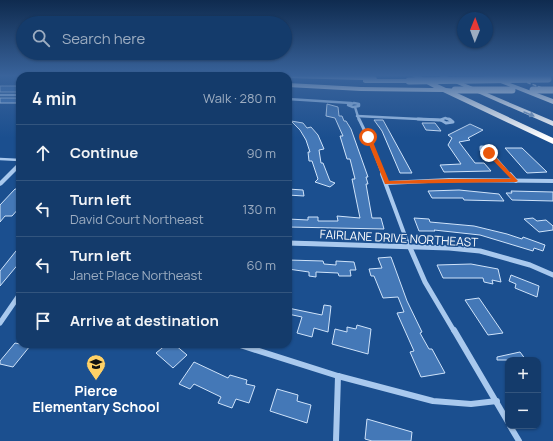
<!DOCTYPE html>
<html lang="en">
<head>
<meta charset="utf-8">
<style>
  body { margin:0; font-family:Manrope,sans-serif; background:#214673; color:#f1f3f6 }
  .controls { position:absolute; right:12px; bottom:12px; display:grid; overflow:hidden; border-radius:8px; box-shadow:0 1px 3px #0004 }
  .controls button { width:36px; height:36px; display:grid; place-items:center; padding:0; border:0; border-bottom:1px solid #33557e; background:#143b6b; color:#f1f3f6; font:20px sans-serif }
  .compass { position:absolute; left:457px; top:12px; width:36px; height:36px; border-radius:50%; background:#143b6b; box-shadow:0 1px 3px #0004; rotate:1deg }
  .stop { position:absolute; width:12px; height:12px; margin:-9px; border:3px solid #ea580c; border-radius:50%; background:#fff }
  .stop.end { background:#ea580c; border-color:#fff; box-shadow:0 1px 4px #0008 }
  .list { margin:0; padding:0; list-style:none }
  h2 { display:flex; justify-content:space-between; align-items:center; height:52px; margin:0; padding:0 16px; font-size:17px }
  h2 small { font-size:13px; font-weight:400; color:#9dadc1 }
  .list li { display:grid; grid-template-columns:26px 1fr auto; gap:12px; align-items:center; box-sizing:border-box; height:56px; padding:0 16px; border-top:1px solid #33557e }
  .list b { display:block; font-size:15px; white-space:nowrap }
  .list p { margin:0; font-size:13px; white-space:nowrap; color:#9dadc1 }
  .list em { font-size:13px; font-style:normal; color:#9dadc1 }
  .icon { flex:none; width:22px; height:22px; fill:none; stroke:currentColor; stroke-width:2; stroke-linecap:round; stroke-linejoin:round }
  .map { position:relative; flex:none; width:553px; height:441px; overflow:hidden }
  .search { position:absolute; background:#143b6b; box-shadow:0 1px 3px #0004; left:16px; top:16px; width:276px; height:44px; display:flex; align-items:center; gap:10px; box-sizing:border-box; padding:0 14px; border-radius:22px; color:#9dadc1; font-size:15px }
  .panel { position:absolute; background:#143b6b; box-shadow:0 1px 3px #0004; left:16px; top:72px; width:276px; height:276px; border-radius:12px }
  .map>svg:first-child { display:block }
  .building { fill:#4478b7; stroke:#cfe3fa }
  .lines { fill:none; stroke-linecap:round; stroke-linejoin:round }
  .service { stroke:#a9c9ee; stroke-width:2.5 }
  .minor-far4 { stroke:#a9c9ee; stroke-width:2.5 }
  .minor-far3 { stroke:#a9c9ee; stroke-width:3 }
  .minor-far2 { stroke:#a9c9ee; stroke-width:4 }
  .minor-far1 { stroke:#a9c9ee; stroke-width:5 }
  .minor { stroke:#a9c9ee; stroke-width:6 }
  .tertiary { fill:#a9c9ee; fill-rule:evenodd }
  .motorway { fill:#fff; fill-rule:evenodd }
  .rail { stroke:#fff; stroke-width:1.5; stroke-dasharray:4 2; stroke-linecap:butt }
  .motorway-bridge { stroke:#fff; stroke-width:7 }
  .oneway { fill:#829ec1 }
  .route { fill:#ea580c }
  .labels { text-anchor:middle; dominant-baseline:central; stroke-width:3; stroke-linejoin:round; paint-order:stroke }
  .street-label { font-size:12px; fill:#fff; stroke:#1b4f8f }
  .near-poi-label { font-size:14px; font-weight:bold; fill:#fff; stroke:#1b4f8f }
</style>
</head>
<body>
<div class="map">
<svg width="553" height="441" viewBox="0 0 553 441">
  <rect width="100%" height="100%" fill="#1b4f8f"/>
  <g class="building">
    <rect x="0" y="86" width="20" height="6"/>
    <rect x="0" y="98" width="20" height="5"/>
    <polygon points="327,104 338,107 339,116 342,116 344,121 346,121 351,129 368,177 366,177 368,184 366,184 372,218 381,218 384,229 288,227 288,219 308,220 308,217 318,217 318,221 338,221 337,216 360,218 352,179 355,179 350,159 347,159 340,136 343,136 335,118 326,116"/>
    <polygon points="374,120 383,120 412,173 400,173 382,131"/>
    <polygon points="291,121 303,123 307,128 311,127 318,135 324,149 319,150 321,163 323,163 330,181 335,183 330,187 315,182 318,179 312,161 309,161 308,152 310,152 306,140 300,130"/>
    <polygon points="422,123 435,123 441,131 426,130"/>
    <polygon points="470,124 483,130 468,138 470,140 459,142 475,163 484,163 491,171 444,172 440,165 461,164 448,145 452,138 448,135"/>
    <polygon points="505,148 522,148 547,172 527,173"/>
    <polygon points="15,189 20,189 20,207 12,216 5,216 0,222 0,205"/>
    <polygon points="288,189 303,190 304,196 288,195"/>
    <polygon points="459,190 499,194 504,201 464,200 463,198 432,198 428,191"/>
    <polygon points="511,191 553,192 553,201 512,200 506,193 512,193"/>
    <polygon points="414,218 429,219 430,222 474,226 507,234 522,239 523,237 545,245 543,251 534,248 533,251 480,235 434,230 435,231 419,231"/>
    <polygon points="533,218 537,221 546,220 553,226 553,230 539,232 524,219"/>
    <polygon points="20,246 20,262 0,286 0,271"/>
    <polygon points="391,257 407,301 422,332 420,333 429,349 432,349 445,373 421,377 410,352 414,351 397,313 404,312 398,297 383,298 374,276 371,276 369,269 382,268 378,258"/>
    <polygon points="288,260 323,261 324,264 336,265 336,261 354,262 356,270 350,270 351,276 339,276 338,273 316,272 316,277 309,276 309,272 288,269"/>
    <polygon points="471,264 498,269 501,282 492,280 493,284 484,282 483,278 443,278 437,265"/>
    <polygon points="511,275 539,286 537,297 515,288 516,284 509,281"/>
    <polygon points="479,298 503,333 488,335 465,300"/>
    <polygon points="324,305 331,306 328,332 314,328 312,337 297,333 302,317 288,314 288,308 322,315"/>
    <polygon points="357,325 371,329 368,354 332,344 335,329 347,332 347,327 356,329"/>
    <polygon points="15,343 30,346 13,367 0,364 0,361"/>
    <polygon points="167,344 174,344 187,355 173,368 156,353"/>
    <polygon points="520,352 526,360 497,360 497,357"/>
    <polygon points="194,362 228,378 230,375 247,380 246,384 255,386 249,403 236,399 232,408 218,403 221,397 194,384 190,389 179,384"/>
    <polygon points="277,389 298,395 297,401 311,405 307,423 270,411"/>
    <polygon points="367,419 412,432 411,441 372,441 365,439"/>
  </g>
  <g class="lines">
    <polyline class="service" points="0,159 20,160"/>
    <g class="minor-far4">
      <polyline points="0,95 20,95"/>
      <polyline points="288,99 351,103"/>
      <polygon points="354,103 359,104 359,106 353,107 348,105"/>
      <polyline points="355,107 359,120"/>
      <polyline points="357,116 439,120"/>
      <polyline points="441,120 445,118 451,120"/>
    </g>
    <g class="minor-far3">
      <polyline points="359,119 372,146 383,175"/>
      <polyline points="418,119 441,120"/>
      <polyline points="443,119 441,120 446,123 453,122 449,119"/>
      <polygon points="481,147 485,147 493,151 487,153 481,150"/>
      <polyline points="491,153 510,175"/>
      <polyline points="288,157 289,173"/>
    </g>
    <g class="minor-far2">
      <polyline points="382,174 408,244"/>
      <polyline points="510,174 516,181"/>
      <polyline points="387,183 449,180 553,181"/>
      <polyline points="288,243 321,244"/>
    </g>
    <g class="minor-far1">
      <polyline points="289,243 449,248 480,251 530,265 553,275"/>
      <polyline points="408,243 425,282 454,331"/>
      <polyline points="0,323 20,294"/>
    </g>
    <g class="minor">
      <polyline points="454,330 508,422"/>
      <polyline points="237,344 338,376 433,401 471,404 497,401"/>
      <polyline points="510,426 519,441"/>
      <polyline points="336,441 338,376"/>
    </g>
    <polygon class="tertiary" points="20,162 20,167 2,185 0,186 0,181 18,163"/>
    <g class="motorway">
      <polygon points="285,76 374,76 376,77 377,79 409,79 412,81 409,83 365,83 363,82 363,80 288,78 288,76"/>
      <polygon points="412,76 420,76 446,88 457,89 457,91 455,92 553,138 553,144 443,92 361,91 288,87 288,83 361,87 434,88"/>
      <polygon points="439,76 447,76 553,121 553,126"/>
      <polygon points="483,76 491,76 553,99 553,104"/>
    </g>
    <polyline class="rail" points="510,76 553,92"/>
    <g class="motorway-bridge">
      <polyline points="409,81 548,79"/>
      <polyline points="455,90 512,90"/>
      <polyline points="533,90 553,90"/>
    </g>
  </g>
  <defs><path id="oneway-solid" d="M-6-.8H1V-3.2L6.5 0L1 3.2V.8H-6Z"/></defs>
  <use class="oneway" href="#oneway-solid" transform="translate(529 114) rotate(23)"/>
  <linearGradient id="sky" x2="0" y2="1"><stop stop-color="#0f2b4f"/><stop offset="0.55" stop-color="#39639b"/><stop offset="1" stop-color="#39639b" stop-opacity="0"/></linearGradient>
  <rect width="553" height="138" fill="url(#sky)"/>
  <polygon class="route" points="368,135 371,137 389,181 449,179 511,179 486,153 490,151 518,181 516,182 385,184 366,137"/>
  <defs>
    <symbol id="school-pin" viewBox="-11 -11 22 30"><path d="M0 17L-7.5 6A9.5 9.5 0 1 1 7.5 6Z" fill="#ffd166" stroke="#1b4f8f"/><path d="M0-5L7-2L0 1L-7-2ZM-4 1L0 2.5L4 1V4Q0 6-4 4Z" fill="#111"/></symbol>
  </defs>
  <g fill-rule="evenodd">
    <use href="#school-pin" x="85" y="353" width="22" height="30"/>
  </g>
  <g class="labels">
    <g class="street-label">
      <text transform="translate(399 238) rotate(3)">FAIRLANE DRIVE NORTHEAST</text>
    </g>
    <g class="near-poi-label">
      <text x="96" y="390">Pierce<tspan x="96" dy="16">Elementary School</tspan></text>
    </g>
  </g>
</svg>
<div class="controls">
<button>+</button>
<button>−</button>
</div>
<svg class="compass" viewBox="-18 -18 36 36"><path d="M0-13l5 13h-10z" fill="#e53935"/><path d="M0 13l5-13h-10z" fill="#9dadc1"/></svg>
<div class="stop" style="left:368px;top:137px"></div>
<div class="stop end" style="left:489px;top:153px"></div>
<div class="search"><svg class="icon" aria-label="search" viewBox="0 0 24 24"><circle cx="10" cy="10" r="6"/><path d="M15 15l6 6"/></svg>Search here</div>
<section class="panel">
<h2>4 min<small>Walk · 280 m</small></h2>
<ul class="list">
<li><svg class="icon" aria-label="ahead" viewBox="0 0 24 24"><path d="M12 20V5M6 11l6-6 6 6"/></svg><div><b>Continue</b></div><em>90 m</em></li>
<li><svg class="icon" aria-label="left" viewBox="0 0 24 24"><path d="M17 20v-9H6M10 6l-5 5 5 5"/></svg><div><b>Turn left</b><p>David Court Northeast</p></div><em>130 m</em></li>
<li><svg class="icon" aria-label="left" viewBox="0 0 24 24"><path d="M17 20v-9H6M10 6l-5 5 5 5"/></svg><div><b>Turn left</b><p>Janet Place Northeast</p></div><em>60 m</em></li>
<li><svg class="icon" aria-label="arrive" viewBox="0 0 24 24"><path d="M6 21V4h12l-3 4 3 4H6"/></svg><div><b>Arrive at destination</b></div></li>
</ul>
</section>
</div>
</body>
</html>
